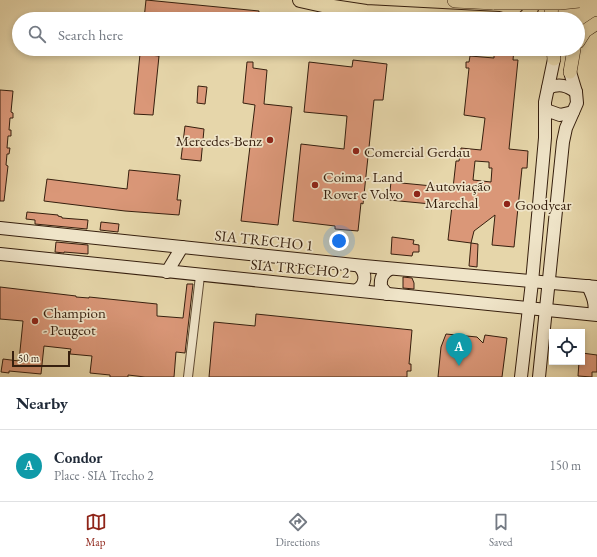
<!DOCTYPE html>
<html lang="en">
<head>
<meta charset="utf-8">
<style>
  body { margin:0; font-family:"EB Garamond",serif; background:#f2f2f3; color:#1f2937 }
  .controls { position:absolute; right:12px; bottom:12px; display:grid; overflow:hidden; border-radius:0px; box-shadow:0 2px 6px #0003 }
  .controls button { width:36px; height:36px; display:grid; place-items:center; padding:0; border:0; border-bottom:1px solid #e0e1e3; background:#fff; color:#1f2937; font:20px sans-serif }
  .scale { position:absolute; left:12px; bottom:10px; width:58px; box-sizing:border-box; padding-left:4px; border:2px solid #361f0e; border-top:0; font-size:11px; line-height:14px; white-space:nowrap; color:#361f0e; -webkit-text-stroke:3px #efe4c8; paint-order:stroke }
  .you { position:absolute; left:339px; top:241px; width:14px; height:14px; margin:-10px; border:3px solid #fff; border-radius:50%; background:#1a73e8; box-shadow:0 0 0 6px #1a73e833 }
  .badge { display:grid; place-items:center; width:26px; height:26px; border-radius:50%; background:#8f2418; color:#fff; font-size:13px; font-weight:700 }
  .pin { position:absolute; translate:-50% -33px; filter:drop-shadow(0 1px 2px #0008) }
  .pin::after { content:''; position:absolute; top:21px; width:14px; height:12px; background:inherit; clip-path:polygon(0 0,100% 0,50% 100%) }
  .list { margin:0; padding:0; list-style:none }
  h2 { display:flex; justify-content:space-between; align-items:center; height:52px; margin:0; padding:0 16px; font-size:17px }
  h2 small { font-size:13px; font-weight:400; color:#747a83 }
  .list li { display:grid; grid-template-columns:26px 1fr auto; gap:12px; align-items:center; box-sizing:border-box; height:72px; padding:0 16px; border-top:1px solid #e0e1e3 }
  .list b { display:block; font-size:15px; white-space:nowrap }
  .list p { margin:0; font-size:13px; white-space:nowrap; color:#747a83 }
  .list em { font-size:13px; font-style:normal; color:#747a83 }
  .icon { flex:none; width:22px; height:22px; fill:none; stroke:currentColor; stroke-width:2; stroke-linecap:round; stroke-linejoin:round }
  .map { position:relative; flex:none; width:597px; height:377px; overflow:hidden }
  .search { position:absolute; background:#fff; box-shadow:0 2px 6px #0003; left:12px; right:12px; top:12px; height:44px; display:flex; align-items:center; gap:10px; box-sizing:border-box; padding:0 14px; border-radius:22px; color:#747a83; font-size:15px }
  .sheet { height:124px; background:#fff }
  nav { display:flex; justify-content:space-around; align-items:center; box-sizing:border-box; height:56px; border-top:1px solid #e0e1e3; background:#fff; font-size:11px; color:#747a83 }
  nav a { display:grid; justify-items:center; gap:2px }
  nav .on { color:#8f2418 }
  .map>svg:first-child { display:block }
  .building { fill:#da9778; stroke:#361f0e; fill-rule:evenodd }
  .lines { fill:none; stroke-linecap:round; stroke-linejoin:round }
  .minor-casing { stroke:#624d35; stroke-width:10 }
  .secondary-casing { stroke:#361f0e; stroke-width:14 }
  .primary-casing { stroke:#361f0e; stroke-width:14 }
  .trunk-casing { stroke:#361f0e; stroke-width:16 }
  .motorway-casing { stroke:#361f0e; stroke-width:16 }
  .minor { stroke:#efe4c8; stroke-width:8 }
  .secondary { stroke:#efe4c8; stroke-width:12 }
  .primary { stroke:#e6d6aa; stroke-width:13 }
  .trunk { stroke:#e6d6aa; stroke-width:14 }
  .motorway { stroke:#e6d6aa; stroke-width:15 }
  .motorway-bridge-casing { stroke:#361f0e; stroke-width:16; stroke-linecap:butt }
  .motorway-bridge { stroke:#e6d6aa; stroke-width:15 }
  .poi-dot { fill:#8f2418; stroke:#efe4c8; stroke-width:1.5 }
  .labels { text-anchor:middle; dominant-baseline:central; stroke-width:3.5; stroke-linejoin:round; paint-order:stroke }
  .poi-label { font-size:15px; fill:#361f0e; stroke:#efe4c8; text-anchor:start }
  .street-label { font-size:15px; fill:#361f0e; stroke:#efe4c8 }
</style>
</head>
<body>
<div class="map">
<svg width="597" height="377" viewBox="0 0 597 377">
  <rect width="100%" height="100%" fill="#e6d6aa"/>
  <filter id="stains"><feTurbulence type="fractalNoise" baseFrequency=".005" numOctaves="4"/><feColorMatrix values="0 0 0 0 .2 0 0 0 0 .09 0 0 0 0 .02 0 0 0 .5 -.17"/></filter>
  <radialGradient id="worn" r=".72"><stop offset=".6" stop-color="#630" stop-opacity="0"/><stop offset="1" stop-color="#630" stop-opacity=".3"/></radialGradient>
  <g class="building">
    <polygon points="146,0 259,11 258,19 144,19"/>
    <path d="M494,49H514L513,60H518L509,149L528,151L527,168H522L514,247L492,245L495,215L474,231L471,243L448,240L452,206L389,200L391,182L453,188L456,161H459L461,148L481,150L485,118L464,115L469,68H466V62H469L470,56L494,58ZM475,161L489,162V168H492L491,182L473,180Z"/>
    <polygon points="140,54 159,56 153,115 134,114"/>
    <polygon points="353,60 387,64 383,100 374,100 363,204 361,203 358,231 335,229 335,226 293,221 301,144 344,149 347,116 304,112 309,62 352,67"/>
    <polygon points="247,62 253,62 253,68 267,70 264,104 292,107 278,225 241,221 255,105 243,103"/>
    <polygon points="198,86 207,87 205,104 197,103"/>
    <polygon points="0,90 13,91 11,112 13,113 13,118 10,118 9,130 11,130 11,136 8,136 7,148 10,148 9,154 7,154 6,165 8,166 4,201 0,201"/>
    <polygon points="185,126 204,129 201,161 181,159"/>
    <polygon points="129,170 180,175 177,200 181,200 179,215 125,211 44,201 47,179 127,189"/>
    <polygon points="27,212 58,215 58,216 62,217 62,218 88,220 87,229 35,224 35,220 26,219"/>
    <polygon points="101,222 119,224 118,232 100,230"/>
    <polygon points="392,237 414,240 413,244 419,245 419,252 413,252 412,256 391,254"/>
    <polygon points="56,242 88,245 88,254 64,252 64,253 55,252"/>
    <polygon points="471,243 478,244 477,267 469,266"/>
    <polygon points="403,277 412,278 414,283 414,289 403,288"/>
    <polygon points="187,284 193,284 185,353 176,352 174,377 145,377 128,375 128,377 110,377 110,375 90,373 92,356 70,354 71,349 44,346 41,374 9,371 9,373 1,372 3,359 19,361 23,321 0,319 0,287 76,296 76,297 89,298 89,297 157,304 157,316 183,318"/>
    <polygon points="256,314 412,330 409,364 411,364 411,371 407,371 407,377 209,377 214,322 255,326"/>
    <polygon points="446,334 477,337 483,343 485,335 507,338 502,377 438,377 441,347"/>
    <polygon points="582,353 597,355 597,372 592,372 592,377 578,376 579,362 582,362"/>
  </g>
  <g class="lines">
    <defs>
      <polyline id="minor" points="188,377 200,276"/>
      <g id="secondary">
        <path d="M548,88C559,83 567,85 576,92"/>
        <polyline points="546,110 560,115 573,112"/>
        <polyline points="0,228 364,266 597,287"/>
        <path d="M0,254C199,276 398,294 597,315"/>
        <polyline points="167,272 182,247"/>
        <path d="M588,286C593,296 596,304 594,314"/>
        <path d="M357,290C366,284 367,274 359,266"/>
        <path d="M387,294L381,287C380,279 382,273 390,269"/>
        <polyline points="521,377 532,282 545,138 545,102 554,59"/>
        <polyline points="539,377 563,142 566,128 577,103 576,92 570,72"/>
      </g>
      <g id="primary">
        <polyline points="551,19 552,0"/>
        <polyline points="578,42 585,31 597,23"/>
        <polyline points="553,49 554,59"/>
        <polyline points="570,72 574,49"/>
      </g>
      <g id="trunk">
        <polyline points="300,0 327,6 366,12 499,19"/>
        <polyline points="524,19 529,14 534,0"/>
      </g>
      <polyline id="motorway" points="455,0 494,2"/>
    </defs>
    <use href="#minor" class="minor-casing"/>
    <use href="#secondary" class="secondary-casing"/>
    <use href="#primary" class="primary-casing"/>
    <use href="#trunk" class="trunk-casing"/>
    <use href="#motorway" class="motorway-casing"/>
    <use href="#minor" class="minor"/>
    <use href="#secondary" class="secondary"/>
    <use href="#primary" class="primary"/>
    <use href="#trunk" class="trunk"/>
    <use href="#motorway" class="motorway"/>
    <defs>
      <polyline id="motorway-bridge" points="494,2 560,2 579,0"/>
    </defs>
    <use href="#motorway-bridge" class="motorway-bridge-casing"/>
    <use href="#motorway-bridge" class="motorway-bridge"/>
  </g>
  <g class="poi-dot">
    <circle cx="270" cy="140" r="4"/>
    <circle cx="356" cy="151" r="4"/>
    <circle cx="315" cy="185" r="4"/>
    <circle cx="417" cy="194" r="4"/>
    <circle cx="507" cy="204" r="4"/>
    <circle cx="35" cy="321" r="4"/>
  </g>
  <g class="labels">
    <g class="poi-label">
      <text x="262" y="140" text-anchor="end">Mercedes-Benz</text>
      <text x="364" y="151">Comercial Gerdau</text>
      <text x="323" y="176">Coima - Land<tspan x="323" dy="17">Rover e Volvo</tspan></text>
      <text x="425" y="185">Autoviação<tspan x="425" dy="17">Marechal</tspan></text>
      <text x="515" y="204">Goodyear</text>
      <text x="43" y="312">Champion<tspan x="43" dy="17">- Peugeot</tspan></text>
    </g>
    <g class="street-label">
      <text transform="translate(264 240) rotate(6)">SIA TRECHO 1</text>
      <text transform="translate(300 268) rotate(5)">SIA TRECHO 2</text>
    </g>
  </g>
  <rect width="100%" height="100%" filter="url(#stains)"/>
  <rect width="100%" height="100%" fill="url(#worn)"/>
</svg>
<div class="controls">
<button><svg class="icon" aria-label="locate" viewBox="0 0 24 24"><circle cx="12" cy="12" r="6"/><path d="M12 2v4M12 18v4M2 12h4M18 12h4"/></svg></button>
</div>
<div class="scale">50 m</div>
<div class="you"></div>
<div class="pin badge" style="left:459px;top:366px;background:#0f9aa8">A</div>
<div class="search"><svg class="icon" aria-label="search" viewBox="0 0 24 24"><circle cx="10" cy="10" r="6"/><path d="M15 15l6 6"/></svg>Search here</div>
</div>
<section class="sheet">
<h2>Nearby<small></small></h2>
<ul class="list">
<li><span class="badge" style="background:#0f9aa8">A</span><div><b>Condor</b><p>Place · SIA Trecho 2</p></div><em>150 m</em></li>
</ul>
</section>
<nav>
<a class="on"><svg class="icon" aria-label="map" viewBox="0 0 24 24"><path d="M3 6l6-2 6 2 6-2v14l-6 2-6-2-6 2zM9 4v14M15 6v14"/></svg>Map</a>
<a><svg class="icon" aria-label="directions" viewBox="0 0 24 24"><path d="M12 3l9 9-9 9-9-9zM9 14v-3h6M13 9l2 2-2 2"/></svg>Directions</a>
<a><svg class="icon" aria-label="saved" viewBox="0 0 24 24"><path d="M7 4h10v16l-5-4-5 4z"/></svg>Saved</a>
</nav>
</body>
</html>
